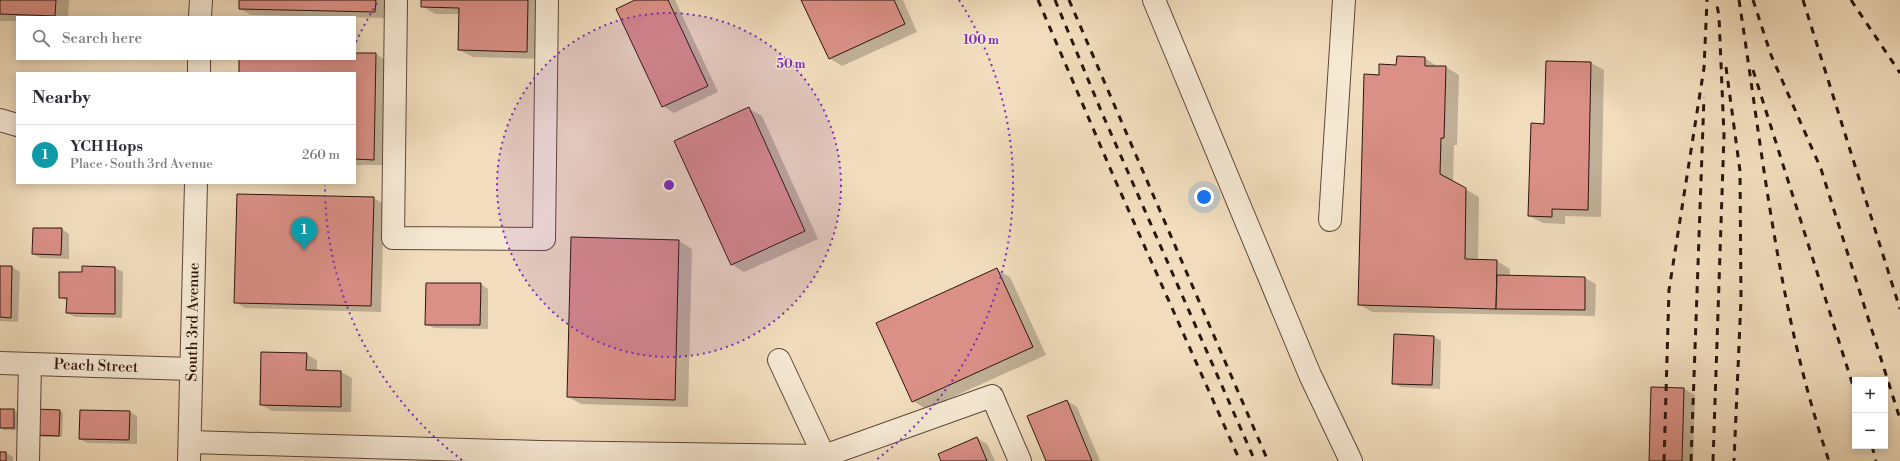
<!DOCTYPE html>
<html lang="en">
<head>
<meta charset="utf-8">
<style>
  body { margin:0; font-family:"Libre Bodoni",serif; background:#f7f7f7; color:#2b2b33 }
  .controls { position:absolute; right:12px; bottom:12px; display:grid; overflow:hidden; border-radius:0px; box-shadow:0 2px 10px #0003 }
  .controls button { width:36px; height:36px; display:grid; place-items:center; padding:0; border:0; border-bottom:1px solid #e1e1e2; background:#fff; color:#2b2b33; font:20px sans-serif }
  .you { position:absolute; left:1204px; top:197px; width:14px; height:14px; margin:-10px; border:3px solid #fff; border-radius:50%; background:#1a73e8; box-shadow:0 0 0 6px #1a73e833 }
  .badge { display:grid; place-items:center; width:26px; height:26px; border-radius:50%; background:#8f2418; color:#fff; font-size:13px; font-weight:700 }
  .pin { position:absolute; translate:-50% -33px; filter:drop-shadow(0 1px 2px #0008) }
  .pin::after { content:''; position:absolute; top:21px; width:14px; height:12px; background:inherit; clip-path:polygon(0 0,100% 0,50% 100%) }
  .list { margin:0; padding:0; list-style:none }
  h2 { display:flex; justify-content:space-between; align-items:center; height:52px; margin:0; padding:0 16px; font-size:17px }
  h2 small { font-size:13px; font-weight:400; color:#7c7c81 }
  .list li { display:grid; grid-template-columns:26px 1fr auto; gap:12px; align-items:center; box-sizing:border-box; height:60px; padding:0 16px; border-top:1px solid #e1e1e2 }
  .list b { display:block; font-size:15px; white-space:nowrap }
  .list p { margin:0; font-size:13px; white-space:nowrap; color:#7c7c81 }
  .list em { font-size:13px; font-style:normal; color:#7c7c81 }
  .icon { flex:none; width:22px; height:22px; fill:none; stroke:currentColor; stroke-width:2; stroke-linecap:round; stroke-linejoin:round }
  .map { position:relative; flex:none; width:1900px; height:461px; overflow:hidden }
  .search { position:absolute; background:#fff; box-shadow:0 2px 10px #0003; left:16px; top:16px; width:340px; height:44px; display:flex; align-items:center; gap:10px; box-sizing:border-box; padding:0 14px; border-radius:0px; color:#7c7c81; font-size:15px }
  .panel { position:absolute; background:#fff; box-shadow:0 2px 10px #0003; left:16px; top:72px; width:340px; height:112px; border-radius:0px }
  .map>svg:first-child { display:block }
  .shadow { fill:#0003 }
  .building { fill:#db9087; stroke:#2c150c }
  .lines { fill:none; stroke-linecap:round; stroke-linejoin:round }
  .minor-casing { stroke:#5d4738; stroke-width:24 }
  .minor { stroke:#f6e9d4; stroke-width:22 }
  .rail { stroke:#2c150c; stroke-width:3; stroke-dasharray:7 7; stroke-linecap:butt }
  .ring { fill:none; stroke:#7b2cbf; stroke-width:2; stroke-dasharray:2 4 }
  .labels { text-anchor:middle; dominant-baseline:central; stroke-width:3; stroke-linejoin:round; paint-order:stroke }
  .street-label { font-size:15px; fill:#2c150c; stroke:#f6e9d4 }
  .centre { fill:#7b2cbf; stroke:#f6e9d4; stroke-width:2 }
  .ring-label { font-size:12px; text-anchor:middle; font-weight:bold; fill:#7b2cbf; stroke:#f6e9d4; stroke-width:3; stroke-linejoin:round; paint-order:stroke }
</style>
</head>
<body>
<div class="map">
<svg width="1900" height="461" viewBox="0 0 1900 461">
  <rect width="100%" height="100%" fill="#f1ddbd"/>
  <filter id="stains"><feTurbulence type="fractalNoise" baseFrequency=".005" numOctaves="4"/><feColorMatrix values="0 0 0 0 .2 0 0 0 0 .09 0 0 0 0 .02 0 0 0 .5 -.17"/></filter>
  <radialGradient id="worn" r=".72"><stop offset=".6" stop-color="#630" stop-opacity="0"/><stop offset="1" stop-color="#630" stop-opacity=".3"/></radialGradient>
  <g class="shadow">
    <polygon points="0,0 69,0 68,17 17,17 17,21 0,21"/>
    <polygon points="240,0 386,0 386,18 251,15 240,9"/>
    <polygon points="422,0 541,0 540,59 473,57 459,50 460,14 435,14 422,6"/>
    <polygon points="638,0 675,0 718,92 674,113 663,106"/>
    <polygon points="803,0 903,0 917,32 842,66 829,58"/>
    <polygon points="355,54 376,54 387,61 384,165 355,165 355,73 240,73 240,59 355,59"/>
    <polygon points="1398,57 1425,58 1438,67 1446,67 1459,75 1457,145 1454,145 1453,182 1479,197 1478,261 1497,261 1510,269 1510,276 1585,278 1596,284 1595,316 1372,312 1359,304 1380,76 1397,66"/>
    <polygon points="1591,63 1604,70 1601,217 1565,216 1565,224 1543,223 1529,216 1545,125"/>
    <polygon points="749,109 762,116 818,239 744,272 731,264"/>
    <polygon points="373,198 384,204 381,312 245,308 235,302"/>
    <polygon points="62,229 69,234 69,259 41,258 33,254"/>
    <polygon points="679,241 692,249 688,407 581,404 568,397"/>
    <polygon points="0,267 12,267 20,272 18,322 0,321"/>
    <polygon points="83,267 115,268 123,272 122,318 75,317 67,313 68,301 60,297 83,273"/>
    <polygon points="997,270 1010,277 1046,355 926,409 913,401"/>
    <polygon points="481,284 488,289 488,329 434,328 426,324"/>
    <polygon points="1434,337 1441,341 1440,389 1401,387 1393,383"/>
    <polygon points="306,354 317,360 317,372 341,372 352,378 351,412 272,411 261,405"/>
    <polygon points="1684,389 1695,395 1693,461 1650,461"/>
    <polygon points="1067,401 1077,407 1100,461 1047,461"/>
    <polygon points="13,410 17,412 17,430 4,430 1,428"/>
    <polygon points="59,411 63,413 62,437 40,437 36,435"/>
    <polygon points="130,412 137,416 137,444 87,443 80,439"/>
    <polygon points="977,438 987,444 995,461 942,461"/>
    <polygon points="0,453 6,453 13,457 13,461 0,461"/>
  </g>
  <g class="building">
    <polygon points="0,0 56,0 55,16 0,14"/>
    <polygon points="239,0 376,0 375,12 239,9"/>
    <polygon points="421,0 528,0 527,52 458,50 459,8 421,7"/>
    <polygon points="635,0 668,0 708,86 662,107 616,9"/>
    <polygon points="801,0 894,0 905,24 829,59"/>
    <polygon points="355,53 376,53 374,160 355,159 355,73 239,73 239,59 355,59"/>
    <polygon points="1397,56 1425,57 1425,66 1446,66 1444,138 1441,138 1440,174 1466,188 1465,259 1497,260 1496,309 1358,305 1364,74 1379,75 1379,64 1396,65"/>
    <polygon points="1546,61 1591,62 1588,210 1552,209 1552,217 1528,216 1531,123 1544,124"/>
    <polygon points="749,107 805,231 731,265 674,141"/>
    <polygon points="237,194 374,197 371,306 234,303"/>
    <polygon points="33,228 62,228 61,255 32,254"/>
    <polygon points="571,237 679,240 675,400 567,397"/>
    <polygon points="0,266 12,266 11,318 0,317"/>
    <polygon points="82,266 115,267 115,314 66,313 67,298 59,298 59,272 82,272"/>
    <polygon points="997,268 1033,347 912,402 876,323"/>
    <polygon points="1497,275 1585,277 1585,310 1496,309"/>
    <polygon points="426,283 481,283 480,325 425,325"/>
    <polygon points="1394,334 1434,336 1432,385 1392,384"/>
    <polygon points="261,352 307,353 306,370 341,371 341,407 260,405"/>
    <polygon points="1651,387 1684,388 1682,461 1649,461"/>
    <polygon points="1067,400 1092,461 1046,461 1027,416"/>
    <rect x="0" y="409" width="14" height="19"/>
    <polygon points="36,409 60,410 59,436 35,435"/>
    <polygon points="80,410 130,411 129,440 79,439"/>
    <polygon points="977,437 987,461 941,461 938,454"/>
    <rect x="0" y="452" width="6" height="9"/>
  </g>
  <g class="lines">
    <defs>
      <g id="minor">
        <polyline points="396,0 393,238 544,239 547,0"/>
        <polyline points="1154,0 1310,375 1351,461"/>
        <polyline points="200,17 201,0"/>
        <polyline points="199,73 199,59"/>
        <polyline points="0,120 17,125"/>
        <polyline points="1330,220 1344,0"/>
        <polyline points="779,360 824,456 824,461"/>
        <polyline points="0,363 191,369"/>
        <polyline points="190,442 540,452 824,456 992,396 1020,461"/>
        <polyline points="28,461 30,364"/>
        <polyline points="189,461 196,183"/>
      </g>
    </defs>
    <use href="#minor" class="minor-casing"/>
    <use href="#minor" class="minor"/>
    <g class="rail">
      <polyline points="1038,0 1116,182 1240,461"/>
      <polyline points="1055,0 1102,113 1255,461"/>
      <polyline points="1069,0 1268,461"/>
      <path d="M1739,0C1763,155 1778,312 1829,461"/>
      <polyline points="1753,0 1771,55 1821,169 1900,419"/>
      <polyline points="1803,0 1900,309"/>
      <polyline points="1851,0 1900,73"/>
      <polyline points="1726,67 1740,171 1741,299 1734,461"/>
      <polyline points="1753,70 1855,392"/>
      <polyline points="1872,446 1876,461"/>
      <polyline points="1664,461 1669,290 1704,68 1707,0"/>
      <polyline points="1691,461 1704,97"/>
      <polyline points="1713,461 1724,135 1719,16 1716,0"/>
    </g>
  </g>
  <circle cx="669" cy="185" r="172" fill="#7b2cbf" fill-opacity=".12"/>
  <g class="ring">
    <circle cx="669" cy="185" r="172"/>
    <path d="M462 460A344 344 0 0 1 325 185M356 42A344 344 0 0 1 379 0M959 0A344 344 0 0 1 876 460"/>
  </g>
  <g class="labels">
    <g class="street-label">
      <text transform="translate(193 322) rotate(-89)">South 3rd Avenue</text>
      <text transform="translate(96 366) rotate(2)">Peach Street</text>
    </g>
  </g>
  <circle cx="669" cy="185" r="6" class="centre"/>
  <g class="ring-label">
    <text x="981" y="44">100 m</text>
    <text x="791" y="68">50 m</text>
  </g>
  <rect width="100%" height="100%" filter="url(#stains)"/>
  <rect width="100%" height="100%" fill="url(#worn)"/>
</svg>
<div class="controls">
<button>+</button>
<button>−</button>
</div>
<div class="you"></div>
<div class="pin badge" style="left:304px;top:250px;background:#0f9aa8">1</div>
<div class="search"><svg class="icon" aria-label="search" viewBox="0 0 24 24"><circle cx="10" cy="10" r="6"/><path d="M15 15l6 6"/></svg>Search here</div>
<section class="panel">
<h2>Nearby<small></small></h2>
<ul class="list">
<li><span class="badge" style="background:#0f9aa8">1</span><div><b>YCH Hops</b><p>Place · South 3rd Avenue</p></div><em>260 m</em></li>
</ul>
</section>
</div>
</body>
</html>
